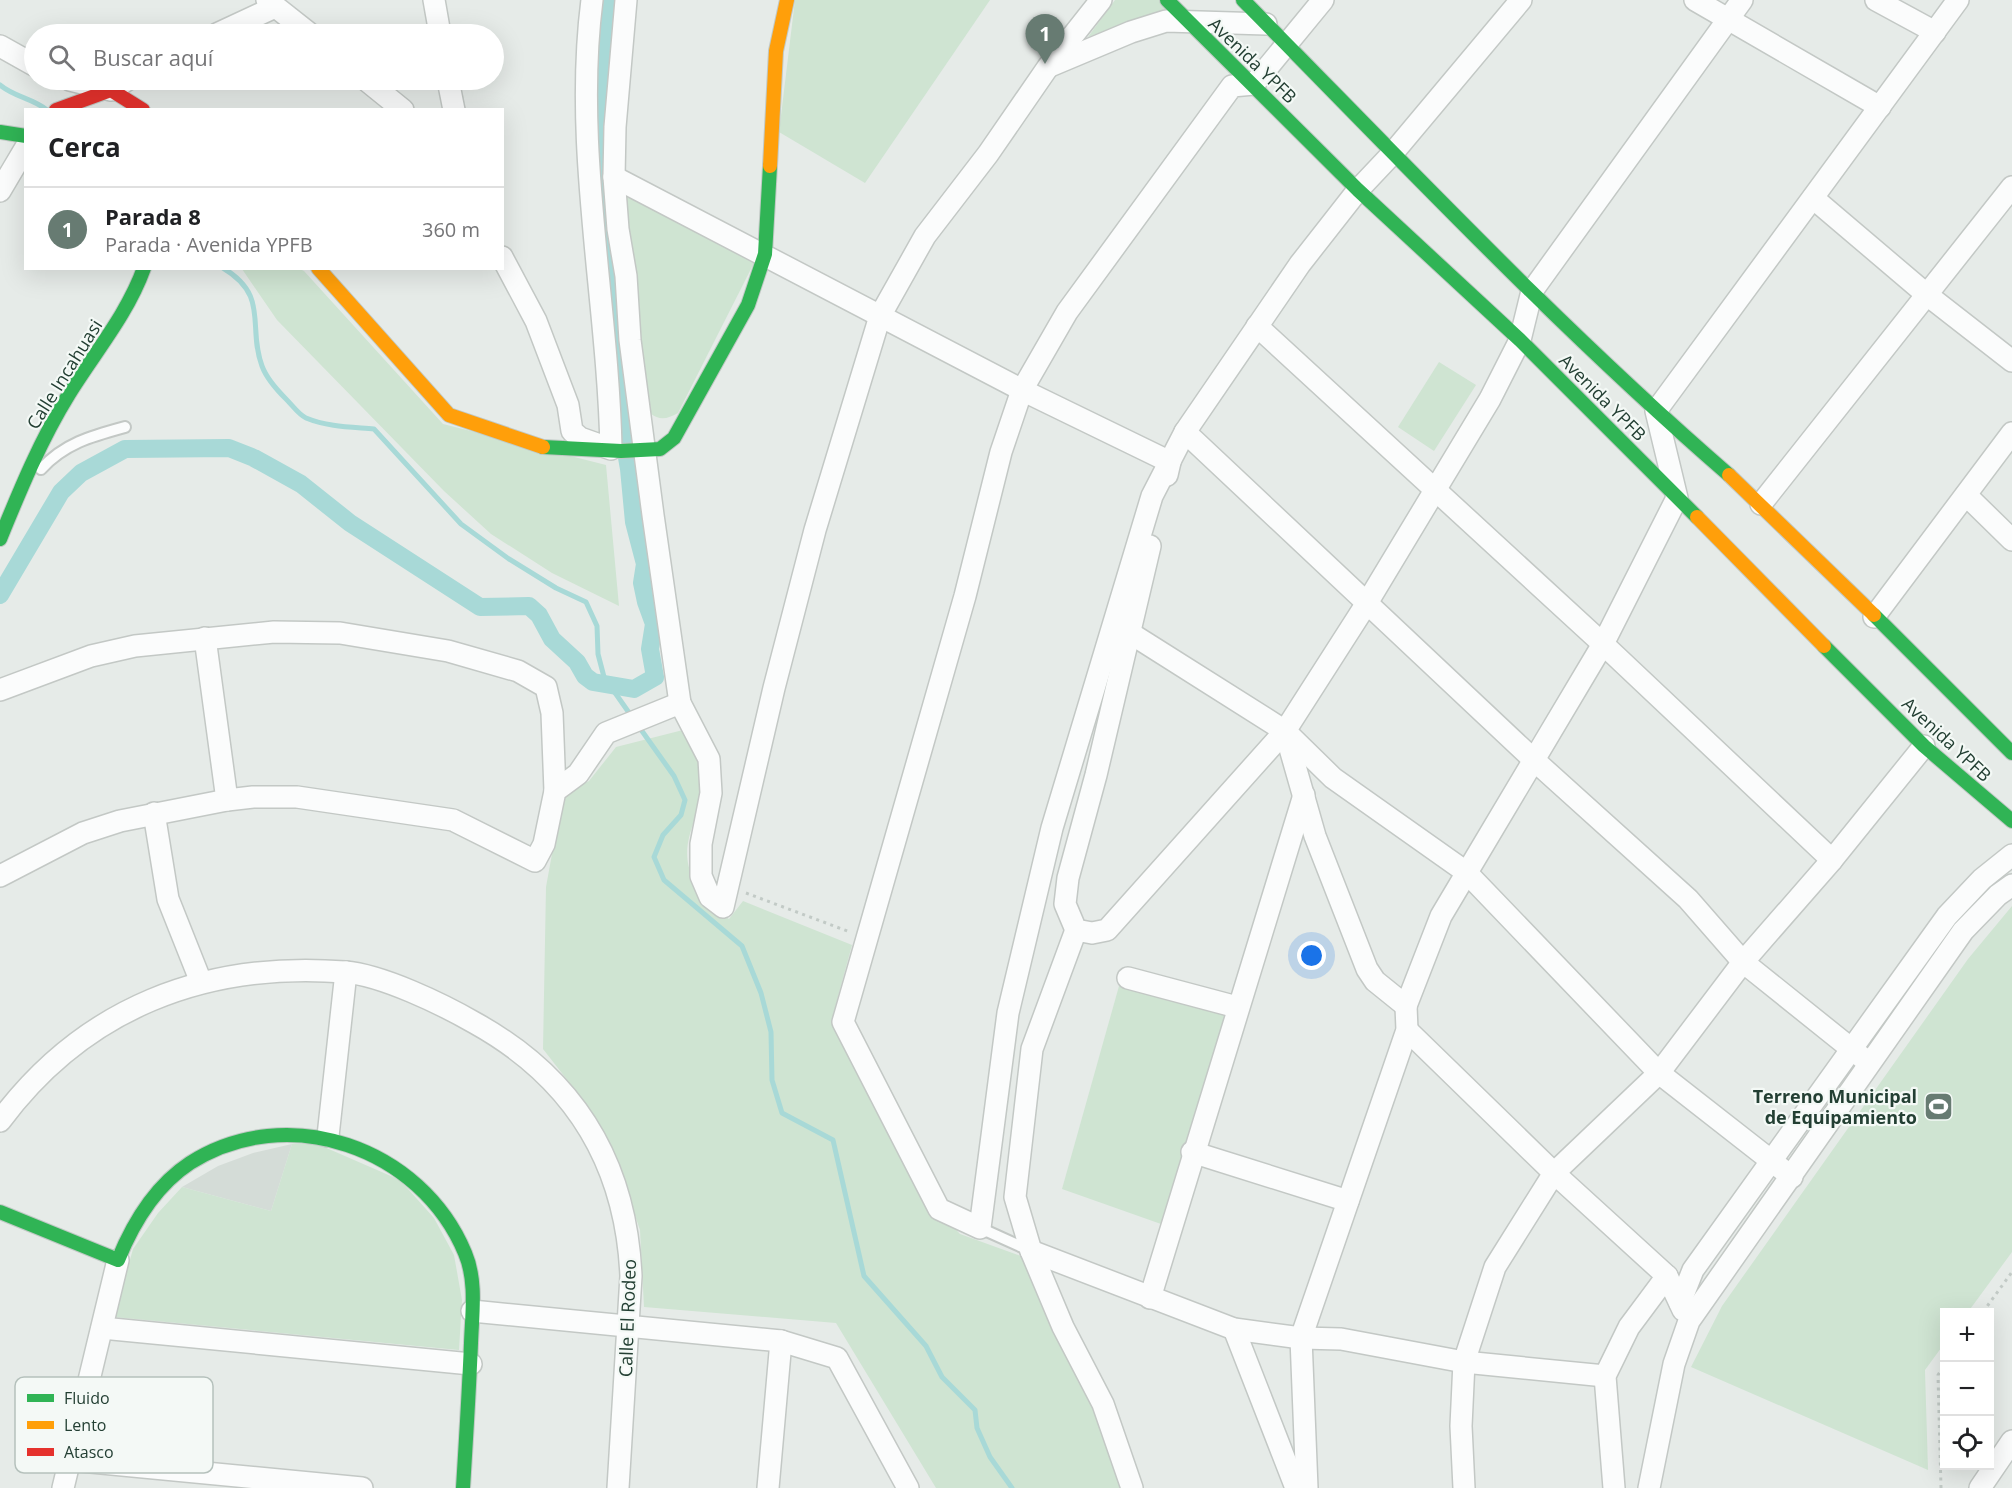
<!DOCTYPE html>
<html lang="es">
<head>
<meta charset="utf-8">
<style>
  body { margin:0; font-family:"Open Sans",sans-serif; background:#f6f6f6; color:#202124 }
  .controls { position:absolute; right:18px; bottom:18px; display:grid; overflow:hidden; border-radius:0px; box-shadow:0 6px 24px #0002 }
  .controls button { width:54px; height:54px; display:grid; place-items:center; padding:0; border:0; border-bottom:2px solid #e0e0e0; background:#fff; color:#202124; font:30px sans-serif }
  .you { position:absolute; left:1312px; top:956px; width:21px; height:21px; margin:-15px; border:4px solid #fff; border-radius:50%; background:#1a73e8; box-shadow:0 0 0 9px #1a73e833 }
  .badge { display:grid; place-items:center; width:39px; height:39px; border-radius:50%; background:#677b72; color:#fff; font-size:20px; font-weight:700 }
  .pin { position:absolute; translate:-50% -50px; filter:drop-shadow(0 2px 3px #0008) }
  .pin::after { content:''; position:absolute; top:32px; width:21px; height:18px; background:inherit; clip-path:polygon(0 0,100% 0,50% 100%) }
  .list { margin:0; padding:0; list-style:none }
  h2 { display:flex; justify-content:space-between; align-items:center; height:78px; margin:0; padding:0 24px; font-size:26px }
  h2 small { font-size:20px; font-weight:400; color:#757577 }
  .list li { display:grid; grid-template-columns:39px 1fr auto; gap:18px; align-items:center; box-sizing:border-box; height:84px; padding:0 24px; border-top:2px solid #e0e0e0 }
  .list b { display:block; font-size:22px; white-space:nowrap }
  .list p { margin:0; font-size:20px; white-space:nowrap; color:#757577 }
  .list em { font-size:20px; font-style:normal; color:#757577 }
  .icon { flex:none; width:33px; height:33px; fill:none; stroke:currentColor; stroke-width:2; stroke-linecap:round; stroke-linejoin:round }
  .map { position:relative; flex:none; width:2012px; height:1488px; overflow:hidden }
  .search { position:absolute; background:#fff; box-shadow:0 6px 24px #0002; left:24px; top:24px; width:480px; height:66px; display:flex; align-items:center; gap:15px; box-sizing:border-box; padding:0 21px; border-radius:33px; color:#757577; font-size:22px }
  .panel { position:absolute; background:#fff; box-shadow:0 6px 24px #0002; left:24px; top:108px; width:480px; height:162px; border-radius:0px }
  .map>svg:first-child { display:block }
  .built { fill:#d4dcd7 }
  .green { fill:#cfe4d2 }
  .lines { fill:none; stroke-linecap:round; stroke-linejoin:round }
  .stream { stroke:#a8d9d7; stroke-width:5 }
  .canal { stroke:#a8d9d7; stroke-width:18 }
  .lane-casing { stroke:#c3c8c5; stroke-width:14 }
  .street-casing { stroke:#c3c8c5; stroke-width:24 }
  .fast-casing { stroke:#c1c9c5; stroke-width:16 }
  .slow-casing { stroke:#c1c9c5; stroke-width:16 }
  .jam-casing { stroke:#c1c9c5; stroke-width:16 }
  .path { stroke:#c2cac6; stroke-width:3; stroke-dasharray:3 4.5; stroke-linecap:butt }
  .lane { stroke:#fbfcfc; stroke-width:10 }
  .street { stroke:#fbfcfc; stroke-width:21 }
  .fast { stroke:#30b455; stroke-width:14 }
  .slow { stroke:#ff9f0a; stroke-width:14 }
  .jam { stroke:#e5322d; stroke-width:14 }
  .labels { text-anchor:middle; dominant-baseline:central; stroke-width:4.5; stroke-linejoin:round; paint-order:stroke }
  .street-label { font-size:18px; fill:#233f33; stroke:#f4f9f6 }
  .poi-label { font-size:18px; font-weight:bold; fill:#233f33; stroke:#f4f9f6; text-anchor:end }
  .key { fill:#f4f9f6; stroke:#b5c1bc; stroke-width:1.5 }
  .key-label { font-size:16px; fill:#233f33 }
</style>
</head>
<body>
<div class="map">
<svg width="2012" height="1488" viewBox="0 0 2012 1488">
  <rect width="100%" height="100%" fill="#e6ebe8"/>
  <polygon class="built" points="292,1144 271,1211 182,1187 218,1166 253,1153"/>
  <g class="green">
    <polygon points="795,0 990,0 865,183 779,132"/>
    <polygon points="1115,0 1160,0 1169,8 1088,37"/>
    <path d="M628,192L755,261L678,413C667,419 660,421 650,413L622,200Z"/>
    <polygon points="298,268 304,271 443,424 606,465 619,606 552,573 491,534 444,491 277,320 242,269"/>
    <polygon points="1439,362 1476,385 1434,451 1398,427"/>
    <path d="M683,730C689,741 696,753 700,764C714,812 665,842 700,889C709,901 716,910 729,919L743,901L852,945L833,1015L940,1212L960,1234L1021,1256L1097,1413L1121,1488H936L836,1323L644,1307L640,1230L612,1148L579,1095L543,1049L546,887L563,793L589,781L616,747Z"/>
    <polygon points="2012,906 2012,1252 1968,1312 1944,1312 1944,1344 1925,1370 1928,1470 1691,1367 1722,1306 1968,959"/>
    <polygon points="1119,986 1230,1013 1161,1224 1062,1189"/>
    <polygon points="315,1143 400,1180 434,1218 454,1255 462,1300 459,1350 114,1317 133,1249 158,1213 182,1187 271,1211 292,1144"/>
  </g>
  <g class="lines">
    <g class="stream">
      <path d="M0,85C14,97 32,98 47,110"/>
      <path d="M223,268C270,296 247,326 262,366C266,377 278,391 286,399C292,405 299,415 306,418C328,427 352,427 374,429L461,524L509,559L556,588L586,602L597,626L598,654L604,677L632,717"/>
      <polyline points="637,724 674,776 685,800 681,815 663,835 654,857 664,880 742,946 761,993 771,1032 772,1080 782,1113 833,1140 864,1276 926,1346 942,1377 975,1410 977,1428 990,1457 1012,1488"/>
    </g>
    <polyline class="canal" points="0,595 61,492 81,473 125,449 229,448 254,458 301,484 350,523 480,607 529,606 539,615 552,639 577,662 585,676 593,682 634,689 655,677 650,649 654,624 646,602 642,583 645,564 634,522 629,469 619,412 616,305 600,205 600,121 607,0"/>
    <defs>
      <g id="lane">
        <path d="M41,469C65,443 92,436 125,427"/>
        <polyline points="980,1228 1031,1251"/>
      </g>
      <g id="street">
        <polyline points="267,0 310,34"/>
        <polyline points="434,0 440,34"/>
        <polyline points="626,0 615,127 614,177 618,229 626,276 630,340 653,515 680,703 709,759 711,793 701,844 701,876 710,897 723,907 774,688 815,530 880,316 925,236 988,154 1048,67 1101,0"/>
        <polyline points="1323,0 1254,84 1232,86 1067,312 1022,390 1001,452 965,596 843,1022 939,1209 980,1228 1008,1013 1052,828 1152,496 1185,432 1300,264 1358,190 1392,154 1521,0"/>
        <polyline points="1695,0 1880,107"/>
        <polyline points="1876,0 1935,32"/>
        <polyline points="217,34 275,7"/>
        <polyline points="0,46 34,65"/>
        <polyline points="1050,66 1131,32 1166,21 1266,24"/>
        <polyline points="70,80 111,90 127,80"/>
        <polyline points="366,80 403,110"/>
        <polyline points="448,80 454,110"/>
        <polyline points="614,177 1022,390 1170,462 1167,475"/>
        <polyline points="0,191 26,147"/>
        <polyline points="1813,198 1926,294 2012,361"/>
        <path d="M502,257L536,321L568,405L572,431L580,438L611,449C608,301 573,147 592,0"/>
        <polyline points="1257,326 1603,644 1832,860"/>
        <polyline points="1185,432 1535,761 1688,899 1743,962 1869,1063"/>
        <polyline points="1966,495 2012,540"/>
        <polyline points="1761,504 2012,187"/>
        <polyline points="1150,546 1096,775 1068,878 1065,904 1076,930 1092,933 1107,930 1285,731 1367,603 1490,399 1520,340 1532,291 1742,0"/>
        <polyline points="1874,617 2012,433"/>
        <polyline points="1130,633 1285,731 1333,778 1466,872 1659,1073 1792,1177"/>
        <polyline points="205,638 227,800"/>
        <polyline points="0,690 91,656 135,646 274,632 340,633 448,651 518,671 546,687 552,713 555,791"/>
        <polyline points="1285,731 1315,836 1367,969 1375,981 1406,1006 1441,916 1603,644 1677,498 1656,411 1958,0"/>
        <polyline points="154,813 168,899 201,982"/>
        <polyline points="0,876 83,833 120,821 227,800 253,797 297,797 453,820 535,861 544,844 555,791 578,774 606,733 680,703"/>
        <polyline points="1076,930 1032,1049 1015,1197 1031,1251 1063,1327 1103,1404 1132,1488"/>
        <polyline points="1128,978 1237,1007"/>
        <polyline points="1407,1030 1554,1173 1667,1276 1683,1310"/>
        <path d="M0,1121C84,1008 205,961 345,972C382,975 442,1004 475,1023C574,1078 626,1163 631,1276L618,1488"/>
        <polyline points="328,1136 346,972"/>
        <polyline points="1192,1152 1348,1201"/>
        <polyline points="1031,1251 1234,1329 1301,1338 1341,1339 1464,1362 1605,1376"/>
        <polyline points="1150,1298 1304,795"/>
        <polyline points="1680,1303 1693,1270 1947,916 1982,879 2012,855"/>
        <polyline points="472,1311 781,1341 837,1358 908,1488"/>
        <polyline points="102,1328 471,1364"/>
        <polyline points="1234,1329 1296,1488"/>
        <polyline points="70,1460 362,1488"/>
        <polyline points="63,1488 118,1260"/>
        <polyline points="768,1488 781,1341"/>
        <polyline points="1307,1488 1301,1338 1407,1030 1406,1006"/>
        <polyline points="1464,1488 1461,1426 1464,1362 1495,1267 1554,1173 1659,1073 1743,962 1832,860 1924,746"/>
        <polyline points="1614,1488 1605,1376 1629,1327 1667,1276"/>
        <polyline points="1649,1488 1674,1364 1689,1321 1963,931 1998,895 2012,885"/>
        <polyline points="1980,1488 2012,1441"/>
      </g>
      <g id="fast">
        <polyline points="1167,0 1358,190 1520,340 1697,517"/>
        <path d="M1243,0C1402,161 1558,327 1729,475"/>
        <polyline points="0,132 26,136"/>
        <polyline points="543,447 621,451 660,449 674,438 748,305 765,254 770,166"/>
        <path d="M0,539C20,490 41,439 69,394C95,352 127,315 144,268"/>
        <polyline points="1874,615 2012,753"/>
        <polyline points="1824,646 1924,746 2012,821"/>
        <path d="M0,1212L118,1260C133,1223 155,1186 190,1163C287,1101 421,1147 465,1253C477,1281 472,1314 471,1343C469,1392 466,1440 463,1488"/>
      </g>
      <g id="slow">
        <polyline points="770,166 776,51 787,0"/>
        <polyline points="318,268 449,415 543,447"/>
        <polyline points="1729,475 1874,615"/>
        <polyline points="1697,517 1824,646"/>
      </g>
      <polyline id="jam" points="56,110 111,90 143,110"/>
    </defs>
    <use href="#lane" class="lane-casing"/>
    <use href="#street" class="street-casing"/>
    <use href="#fast" class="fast-casing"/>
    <use href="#slow" class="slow-casing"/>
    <use href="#jam" class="jam-casing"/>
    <g class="path">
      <polyline points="746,893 850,932"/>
      <polyline points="1983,1312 2012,1272"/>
      <polyline points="1941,1488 1938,1375 1944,1366"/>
    </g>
    <use href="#lane" class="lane"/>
    <use href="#street" class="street"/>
    <use href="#fast" class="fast"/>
    <use href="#slow" class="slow"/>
    <use href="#jam" class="jam"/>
  </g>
  <defs>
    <symbol id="stadium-square" viewBox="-11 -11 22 22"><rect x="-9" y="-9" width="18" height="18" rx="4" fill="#677b72" stroke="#f4f9f6"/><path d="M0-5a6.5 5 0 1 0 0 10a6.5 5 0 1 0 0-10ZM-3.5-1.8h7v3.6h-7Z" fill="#fff"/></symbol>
  </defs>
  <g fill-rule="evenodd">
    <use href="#stadium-square" x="1922" y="1090" width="33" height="33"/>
  </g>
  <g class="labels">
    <g class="street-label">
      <text transform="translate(1253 60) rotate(44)">Avenida YPFB</text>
      <text transform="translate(64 374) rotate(-58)">Calle Incahuasi</text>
      <text transform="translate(1603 397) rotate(45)">Avenida YPFB</text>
      <text transform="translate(1947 739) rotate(43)">Avenida YPFB</text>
      <text transform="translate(627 1318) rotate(-88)">Calle El Rodeo</text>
    </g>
    <g class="poi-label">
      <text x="1917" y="1096">Terreno Municipal<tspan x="1917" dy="21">de Equipamiento</tspan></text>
    </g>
  </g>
  <rect x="15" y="1377" width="198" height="96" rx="9" class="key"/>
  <rect x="27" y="1394" width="27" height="8" fill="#30b455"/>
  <rect x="27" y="1421" width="27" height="8" fill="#ff9f0a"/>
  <rect x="27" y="1448" width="27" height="8" fill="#e5322d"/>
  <g class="key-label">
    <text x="64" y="1404">Fluido</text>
    <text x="64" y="1431">Lento</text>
    <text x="64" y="1458">Atasco</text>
  </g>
</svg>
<div class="controls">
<button>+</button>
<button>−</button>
<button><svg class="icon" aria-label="locate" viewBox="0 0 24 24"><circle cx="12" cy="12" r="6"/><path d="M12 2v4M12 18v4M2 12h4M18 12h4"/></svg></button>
</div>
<div class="you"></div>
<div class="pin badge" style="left:1045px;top:64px">1</div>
<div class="search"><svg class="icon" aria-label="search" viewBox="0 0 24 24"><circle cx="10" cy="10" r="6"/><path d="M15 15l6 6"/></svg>Buscar aquí</div>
<section class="panel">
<h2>Cerca<small></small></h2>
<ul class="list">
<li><span class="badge">1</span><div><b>Parada 8</b><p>Parada · Avenida YPFB</p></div><em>360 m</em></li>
</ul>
</section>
</div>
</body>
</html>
